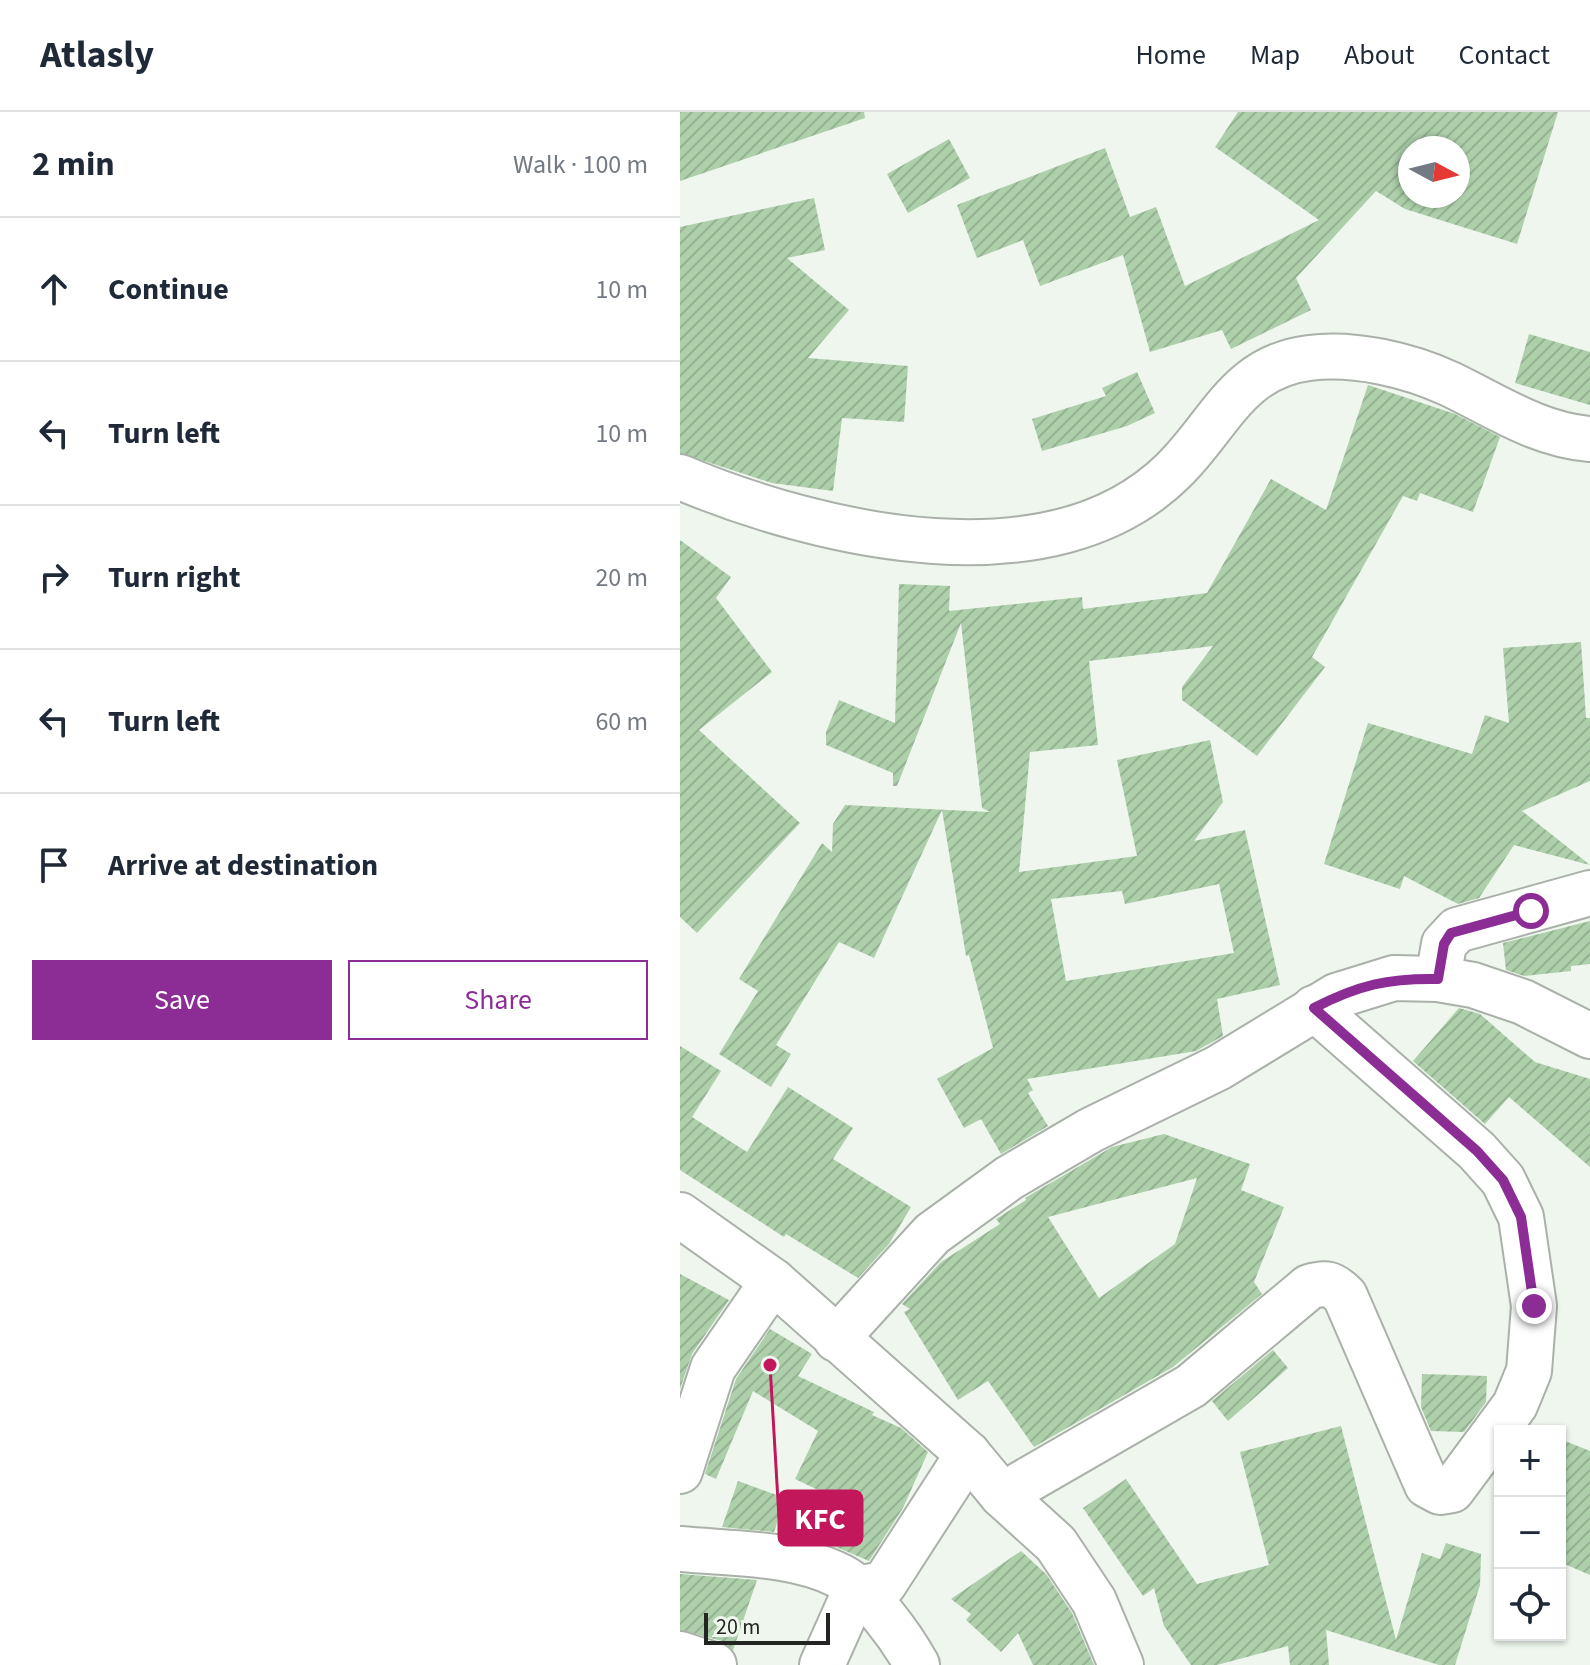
<!DOCTYPE html>
<html lang="en">
<head>
<meta charset="utf-8">
<style>
  body { margin:0; font-family:"Source Sans 3",sans-serif; background:#f2f2f3; color:#1f2937 }
  .controls { position:absolute; right:24px; bottom:24px; display:grid; overflow:hidden; border-radius:0px; box-shadow:0 2px 6px #0004 }
  .controls button { width:72px; height:72px; display:grid; place-items:center; padding:0; border:0; border-bottom:2px solid #e0e1e3; background:#fff; color:#1f2937; font:40px sans-serif }
  .compass { position:absolute; left:718px; top:24px; width:72px; height:72px; border-radius:50%; background:#fff; box-shadow:0 2px 6px #0004; rotate:97deg }
  .scale { position:absolute; left:24px; bottom:20px; width:126px; box-sizing:border-box; padding-left:8px; border:4px solid #222522; border-top:0; font-size:22px; line-height:28px; white-space:nowrap; color:#222522; -webkit-text-stroke:6px #eef6ed; paint-order:stroke }
  .stop { position:absolute; width:24px; height:24px; margin:-18px; border:6px solid #8c2d96; border-radius:50%; background:#fff }
  .stop.end { background:#8c2d96; border-color:#fff; box-shadow:0 2px 8px #0008 }
  .list { margin:0; padding:0; list-style:none }
  h2 { display:flex; justify-content:space-between; align-items:center; height:104px; margin:0; padding:0 32px; font-size:34px }
  h2 small { font-size:26px; font-weight:400; color:#747a83 }
  .list li { display:grid; grid-template-columns:52px 1fr auto; gap:24px; align-items:center; box-sizing:border-box; height:144px; padding:0 32px; border-top:2px solid #e0e1e3 }
  .list b { display:block; font-size:30px; white-space:nowrap }
  .list em { font-size:26px; font-style:normal; color:#747a83 }
  .actions { display:flex; gap:16px; padding:24px 32px }
  .actions a { flex:1; padding:18px 0; border:2px solid #8c2d96; border-radius:0px; text-align:center; font-size:28px; color:#8c2d96 }
  .actions .main { background:#8c2d96; color:#fff }
  .icon { flex:none; width:44px; height:44px; fill:none; stroke:currentColor; stroke-width:2; stroke-linecap:round; stroke-linejoin:round }
  .map { position:relative; flex:none; width:910px; height:1553px; overflow:hidden }
  header { display:flex; align-items:center; gap:48px; box-sizing:border-box; height:112px; padding:0 40px; background:#fff; border-bottom:2px solid #e0e1e3 }
  header strong { font-size:38px }
  nav { display:flex; gap:44px; margin-inline-start:auto; font-size:28px }
  main { display:flex }
  aside { flex:1; background:#fff }
  .map>svg:first-child { display:block }
  .building { fill:url(#building-hatch); fill-rule:evenodd }
  .lines { fill:none; stroke-linecap:round; stroke-linejoin:round }
  .minor-casing { stroke:#a9b1a8; stroke-width:48 }
  .highway-casing { stroke:#a9b1a8; stroke-width:48 }
  .minor { stroke:#fff; stroke-width:44 }
  .highway { stroke:#fff; stroke-width:44 }
  .route { stroke:#8c2d96; stroke-width:10 }
  .leader { fill:none; stroke:#c2185b; stroke-width:3 }
  .callout-dot { fill:#c2185b; stroke:#eef6ed; stroke-width:3 }
  .callout { fill:#c2185b; stroke:#c2185b; stroke-width:3 }
  .callout-label { font-size:30px; text-anchor:middle; font-weight:bold; fill:#fff }
</style>
</head>
<body>
<header>
<strong>Atlasly</strong>
<nav><a>Home</a><a>Map</a><a>About</a><a>Contact</a></nav>
</header>
<main>
<aside>
<h2>2 min<small>Walk · 100 m</small></h2>
<ul class="list">
<li><svg class="icon" aria-label="ahead" viewBox="0 0 24 24"><path d="M12 20V5M6 11l6-6 6 6"/></svg><div><b>Continue</b></div><em>10 m</em></li>
<li><svg class="icon" aria-label="left" viewBox="0 0 24 24"><path d="M17 20v-9H6M10 6l-5 5 5 5"/></svg><div><b>Turn left</b></div><em>10 m</em></li>
<li><svg class="icon" aria-label="right" viewBox="0 0 24 24"><path d="M7 20v-9h11M14 6l5 5-5 5"/></svg><div><b>Turn right</b></div><em>20 m</em></li>
<li><svg class="icon" aria-label="left" viewBox="0 0 24 24"><path d="M17 20v-9H6M10 6l-5 5 5 5"/></svg><div><b>Turn left</b></div><em>60 m</em></li>
<li><svg class="icon" aria-label="arrive" viewBox="0 0 24 24"><path d="M6 21V4h12l-3 4 3 4H6"/></svg><div><b>Arrive at destination</b></div></li>
</ul>
<div class="actions"><a class="main">Save</a><a>Share</a></div>
</aside>
<div class="map">
<svg width="910" height="1553" viewBox="0 0 910 1553">
  <defs>
    <pattern id="building-hatch" width="6" height="6" patternUnits="userSpaceOnUse" patternTransform="scale(2)"><rect width="6" height="6" fill="#add0ab"/><path d="M-1 1l2-2M0 6l6-6M5 7l2-2" fill="none" stroke="#95b293"/></pattern>
  </defs>
  <rect width="100%" height="100%" fill="#eef6ed"/>
  <g class="building">
    <polygon points="0,0 184,0 185,6 0,69"/>
    <path d="M558,0H878L837,132L725,97L696,79L616,166L631,198L551,237L542,218L470,240L443,143L360,174L343,128L297,146L277,93L425,36L450,105L476,95L505,174L639,108L535,35ZM730,36H778V84H730Z"/>
    <polygon points="269,27 290,66 228,101 207,62"/>
    <polygon points="134,86 145,138 107,146 169,198 128,246 228,254 224,310 162,306 153,379 92,371 0,341 0,115"/>
    <polygon points="849,222 910,240 910,293 835,271"/>
    <polygon points="457,260 475,301 447,314 362,339 352,307 426,284 422,276"/>
    <path d="M688,273L775,302L820,325L793,400L740,381L737,389L723,384L632,545L645,555L577,644L502,588V575L533,534L409,549L418,633L350,640L339,760L457,744L437,648L530,628L543,690L514,729L565,718L600,873L537,887L543,924L516,939L347,967L353,978L348,981L368,1014L321,1042L301,1007L284,1016L257,967L313,936L289,843L286,844L262,698L194,846L159,830L96,933L111,942L91,975L39,942L78,879L59,867L142,731L152,740L153,712L165,693L310,700L302,696L281,511L217,674H213V661L146,633V620L159,588L215,611L219,472L270,474L269,499L402,485L403,497L527,481L591,367L646,398ZM539,772L554,841L386,869L371,787L442,779L445,792Z"/>
    <polygon points="0,428 51,465 36,486 92,560 19,618 120,711 17,821 0,805"/>
    <polygon points="901,530 906,606 910,606 910,669 842,699 910,753 834,733 799,786 778,792 724,764 720,777 644,752 688,611 792,642 805,603 829,611 823,536"/>
    <polygon points="910,809 910,852 891,854 891,859 844,864 826,858 823,831"/>
    <polygon points="779,896 800,902 855,950 910,967 910,1055 829,985 805,1012 733,949"/>
    <polygon points="0,934 41,959 12,1005 67,1040 108,975 173,1016 153,1047 231,1095 209,1132 178,1166 106,1122 104,1125 0,1058"/>
    <path d="M484,1022L570,1052L561,1078L604,1095L574,1170L582,1182L493,1255L354,1335L308,1269L278,1288L224,1200L230,1197L222,1192L261,1150L320,1112L316,1107L346,1088L345,1086L432,1035ZM517,1066L495,1132L419,1186L368,1105Z"/>
    <polygon points="0,1162 49,1188 12,1242 0,1277"/>
    <polygon points="90,1217 132,1242 118,1264 194,1300 192,1303 221,1316 248,1340 223,1396 189,1449 154,1434 172,1394 115,1367 138,1319 73,1279 36,1367 25,1362 56,1267"/>
    <polygon points="593,1238 608,1256 548,1309 532,1289"/>
    <polygon points="742,1262 807,1264 806,1290 784,1320 751,1319 741,1295"/>
    <polygon points="661,1314 716,1528 742,1441 760,1447 766,1431 801,1442 800,1473 775,1553 759,1553 646,1518 649,1553 610,1553 608,1534 537,1553 511,1553 484,1514 474,1476 463,1484 403,1396 446,1367 517,1472 589,1453 560,1340"/>
    <polygon points="880,1327 910,1339 910,1463 880,1450"/>
    <polygon points="58,1369 105,1386 94,1420 42,1415"/>
    <polygon points="341,1439 366,1462 392,1501 414,1553 353,1553 338,1521 321,1540 286,1508 291,1502 271,1487"/>
    <polygon points="0,1462 77,1468 53,1538 42,1529 0,1518"/>
  </g>
  <g class="lines">
    <defs>
      <g id="minor">
        <polyline points="758,867 764,832 777,818 910,781"/>
        <polyline points="156,1227 252,1122 329,1066 411,1018 538,956 656,884 714,866 758,867 793,873 843,890 910,924"/>
        <polyline points="0,1359 33,1256 93,1169"/>
        <path d="M322,1383L511,1274L629,1175C646,1170 652,1171 665,1184L747,1373L760,1380L772,1378L835,1293L849,1259L854,1194L841,1105L823,1068L797,1039L634,896"/>
        <path d="M0,1437C51,1442 114,1440 160,1464C188,1478 222,1526 237,1553"/>
        <polyline points="0,1542 34,1553"/>
        <polyline points="142,1553 176,1477 204,1472 288,1342"/>
      </g>
      <g id="highway">
        <path d="M0,365C140,424 372,479 494,358C540,313 557,255 629,246C674,240 729,253 770,272C816,294 858,323 910,327"/>
        <polyline points="0,1103 93,1169 288,1342 322,1383 376,1432 414,1489 441,1553"/>
      </g>
    </defs>
    <use href="#minor" class="minor-casing"/>
    <use href="#highway" class="highway-casing"/>
    <use href="#minor" class="minor"/>
    <use href="#highway" class="highway"/>
  </g>
  <g class="lines">
    <path class="route" d="M851,799L771,821L764,832L758,867C709,866 678,873 634,896L797,1039L823,1068L841,1105L854,1194"/>
  </g>
  <path class="leader" d="M90 1253L99 1406"/>
  <circle class="callout-dot" cx="90" cy="1253" r="8"/>
  <rect class="callout" x="99" y="1379" width="83" height="54" rx="8"/>
  <g class="callout-label">
    <text x="140" y="1417">KFC</text>
  </g>
</svg>
<div class="controls">
<button>+</button>
<button>−</button>
<button><svg class="icon" aria-label="locate" viewBox="0 0 24 24"><circle cx="12" cy="12" r="6"/><path d="M12 2v4M12 18v4M2 12h4M18 12h4"/></svg></button>
</div>
<svg class="compass" viewBox="-18 -18 36 36"><path d="M0-13l5 13h-10z" fill="#e53935"/><path d="M0 13l5-13h-10z" fill="#747a83"/></svg>
<div class="scale">20 m</div>
<div class="stop" style="left:851px;top:799px"></div>
<div class="stop end" style="left:854px;top:1194px"></div>
</div>
</main>
</body>
</html>
